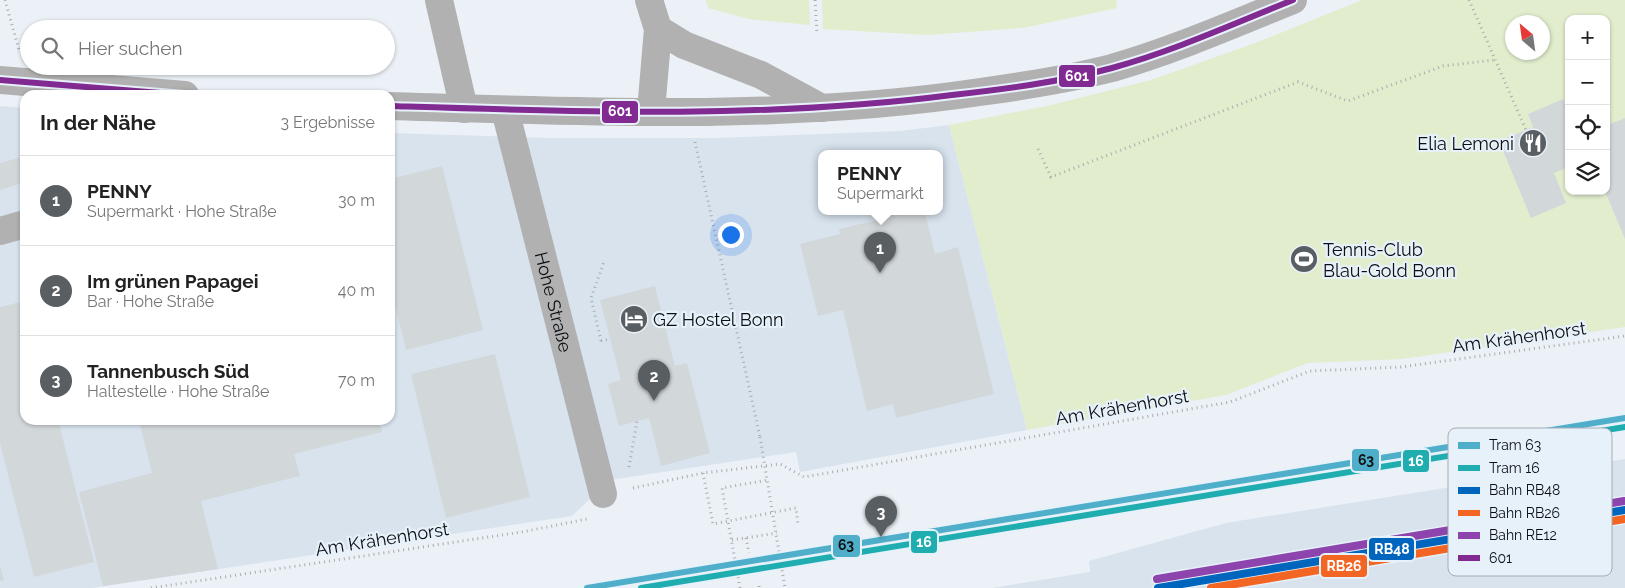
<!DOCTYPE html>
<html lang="de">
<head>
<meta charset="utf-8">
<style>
  body { margin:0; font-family:Raleway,sans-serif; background:#f2f2f2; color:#222 }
  .controls { position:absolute; right:15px; top:15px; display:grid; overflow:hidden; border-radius:10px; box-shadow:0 1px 4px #0004 }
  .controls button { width:45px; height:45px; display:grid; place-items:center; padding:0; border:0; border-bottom:1px solid #e0e0e0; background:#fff; color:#222; font:25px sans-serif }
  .compass { position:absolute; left:1505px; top:15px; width:45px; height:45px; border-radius:50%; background:#fff; box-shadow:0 1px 4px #0004; rotate:331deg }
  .you { position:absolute; left:730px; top:234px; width:18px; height:18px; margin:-12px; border:4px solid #fff; border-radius:50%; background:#1a73e8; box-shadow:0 0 0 8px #1a73e833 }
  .badge { display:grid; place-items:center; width:32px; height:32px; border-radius:50%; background:#595e62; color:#fff; font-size:16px; font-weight:700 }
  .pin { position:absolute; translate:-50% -41px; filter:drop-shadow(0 1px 2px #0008) }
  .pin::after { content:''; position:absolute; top:26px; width:18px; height:15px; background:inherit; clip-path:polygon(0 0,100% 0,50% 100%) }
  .popup { position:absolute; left:818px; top:150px; width:125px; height:65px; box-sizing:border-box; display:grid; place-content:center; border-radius:10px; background:#fff; filter:drop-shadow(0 1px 4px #0005); font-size:16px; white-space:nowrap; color:#767676 }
  .popup b { font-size:19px; color:#222 }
  .popup::after { content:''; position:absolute; left:50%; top:100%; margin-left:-10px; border:10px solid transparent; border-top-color:#fff }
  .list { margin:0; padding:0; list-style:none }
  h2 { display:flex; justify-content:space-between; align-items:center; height:65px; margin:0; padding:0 20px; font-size:21px }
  h2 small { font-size:16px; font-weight:400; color:#767676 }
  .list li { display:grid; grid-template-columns:32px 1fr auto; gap:15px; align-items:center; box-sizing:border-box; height:90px; padding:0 20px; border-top:1px solid #e0e0e0 }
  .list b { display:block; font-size:19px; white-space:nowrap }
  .list p { margin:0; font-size:16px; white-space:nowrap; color:#767676 }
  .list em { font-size:16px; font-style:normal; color:#767676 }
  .icon { flex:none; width:28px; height:28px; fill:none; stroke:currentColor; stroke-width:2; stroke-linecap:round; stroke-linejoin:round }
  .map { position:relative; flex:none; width:1625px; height:588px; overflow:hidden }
  .search { position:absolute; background:#fff; box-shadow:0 1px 4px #0004; left:20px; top:20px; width:375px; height:55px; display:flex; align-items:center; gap:12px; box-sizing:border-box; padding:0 18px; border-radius:28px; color:#767676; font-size:19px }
  .panel { position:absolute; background:#fff; box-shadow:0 1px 4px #0004; left:20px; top:90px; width:375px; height:335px; border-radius:15px }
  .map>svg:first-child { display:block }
  .built { fill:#d8e3ee; fill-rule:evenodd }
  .green { fill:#e1edcd; fill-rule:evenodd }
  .building { fill:#d2d7da }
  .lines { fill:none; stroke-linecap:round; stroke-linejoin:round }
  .path { stroke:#abacae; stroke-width:3; stroke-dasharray:1 4; stroke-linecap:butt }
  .minor { stroke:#b2b1b2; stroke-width:28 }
  .path-bridge { stroke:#abacae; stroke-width:3; stroke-dasharray:1 4; stroke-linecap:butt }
  .bus-1-casing { stroke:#e7f1fa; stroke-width:10 }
  .bus-1 { stroke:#812a91; stroke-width:6 }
  .rail-1-casing { stroke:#e7f1fa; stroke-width:11 }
  .rail-2-casing { stroke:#e7f1fa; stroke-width:11 }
  .rail-3-casing { stroke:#e7f1fa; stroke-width:11 }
  .rail-1 { stroke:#0065bd; stroke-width:8 }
  .rail-2 { stroke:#f26522; stroke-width:8 }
  .rail-3 { stroke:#8e44ad; stroke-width:8 }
  .tram-1-casing { stroke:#e7f1fa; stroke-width:10 }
  .tram-2-casing { stroke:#e7f1fa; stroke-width:10 }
  .tram-1 { stroke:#4faec9; stroke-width:6 }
  .tram-2 { stroke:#1fadb0; stroke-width:6 }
  .labels { text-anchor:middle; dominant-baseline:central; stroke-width:4.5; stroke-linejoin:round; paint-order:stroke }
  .poi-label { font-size:18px; fill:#0b0f12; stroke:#e7f1fa; text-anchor:start }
  .street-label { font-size:18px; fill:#0b0f12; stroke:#e7f1fa }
  .key { fill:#e7f1fa; stroke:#a5adb4; stroke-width:1 }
  .key-label { font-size:14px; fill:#0b0f12 }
  .line-badge { stroke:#e7f1fa; stroke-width:2 }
  .badge-label { font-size:14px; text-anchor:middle; font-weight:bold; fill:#fff }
  .pale-badge-label { font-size:14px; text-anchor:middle; font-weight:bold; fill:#111 }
</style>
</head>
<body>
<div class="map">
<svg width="1625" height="588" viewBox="0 0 1625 588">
  <rect width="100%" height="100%" fill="#ebf1f6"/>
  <g class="built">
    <path d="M0,106L25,108V420H390V133L552,138H715L900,131L949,125L1027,430L800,472L796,452L610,480L572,516L92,588H0ZM821,154H939V212H821Z"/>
    <polygon points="1625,459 1625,588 992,588 1090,572 1089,561 1226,523"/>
  </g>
  <g class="green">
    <polygon points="706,0 809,0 810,25 749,19 708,8"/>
    <polygon points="822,0 1116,0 1117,8 1023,28 928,35 823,29"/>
    <path d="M1362,0H1625V327L1402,359L1308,363L1226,395L1027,430L949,125L1047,106L1151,80L1258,42ZM1569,19H1606V191H1569ZM1512,22H1542V52H1512Z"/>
  </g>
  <g class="building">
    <polygon points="1563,99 1569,113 1569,167 1554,173 1566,203 1531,218 1499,141 1533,127 1528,114"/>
    <polygon points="1625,118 1625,239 1605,191 1606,126"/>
    <polygon points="25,156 25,182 0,190 0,163"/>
    <polygon points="442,166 483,330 406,350 390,286 390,179"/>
    <polygon points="890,212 925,212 935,254 958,247 994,394 896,418 893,404 867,411 843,310 818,316 800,244 840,234 839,229 891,217"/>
    <polygon points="655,286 675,366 687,363 710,453 661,466 649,418 619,426 608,384 621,380 600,300"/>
    <polygon points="25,301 25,420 58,420 94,562 34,577 0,443 0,307"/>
    <polygon points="495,354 530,497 446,518 411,374"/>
    <polygon points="139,420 379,420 382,432 294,454 300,476 201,501 218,569 103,586 79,492 152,473"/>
    <polygon points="0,565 4,580 0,581"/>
  </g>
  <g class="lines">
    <g class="path">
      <polyline points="5,0 19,50"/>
      <polyline points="815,0 817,34"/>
      <polyline points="1469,0 1526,130"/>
      <polyline points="695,142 760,437"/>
      <polyline points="1038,149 1051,177 1298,82 1348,101 1443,66 1494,60"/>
      <polyline points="601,341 591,298 604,262"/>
      <polyline points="601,341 610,339"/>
      <polyline points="629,467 637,421"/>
      <polyline points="703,473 713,524 796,508 798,525"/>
      <polyline points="633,488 703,473 780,464 804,477 1230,402 1310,371 1401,367 1625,336"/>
      <polyline points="746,538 749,553"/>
      <polyline points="732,540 777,533"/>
      <polyline points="759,586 759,588"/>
      <polyline points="151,588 522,532 587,519"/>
      <polyline points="740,588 722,488 768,480"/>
    </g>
    <g class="minor">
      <polyline points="439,0 464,109"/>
      <polyline points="649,0 658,29 651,111"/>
      <polyline points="658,29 684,45 761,75 822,108"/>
      <polyline points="0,80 185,95"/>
      <path d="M390,106C586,112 785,121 980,92C1024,86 1069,79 1112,68C1174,50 1234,24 1293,0"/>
      <path id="s1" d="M505,110L603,494"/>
      <polyline points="0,231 25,224"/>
    </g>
    <polyline class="path-bridge" points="760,437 785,588"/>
    <defs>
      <g id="bus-1">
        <polyline points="0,80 185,95"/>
        <path d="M390,106C578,112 766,119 952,95C1006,89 1060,82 1112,68C1174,51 1233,24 1293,0"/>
      </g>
    </defs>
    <use href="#bus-1" class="bus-1-casing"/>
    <use href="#bus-1" class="bus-1"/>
    <defs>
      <polyline id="rail-1" points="1158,588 1625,510"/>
      <polyline id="rail-2" points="1211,588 1625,519"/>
      <polyline id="rail-3" points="1157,579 1624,501"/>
    </defs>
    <use href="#rail-1" class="rail-1-casing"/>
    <use href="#rail-2" class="rail-2-casing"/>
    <use href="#rail-3" class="rail-3-casing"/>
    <use href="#rail-1" class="rail-1"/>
    <use href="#rail-2" class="rail-2"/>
    <use href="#rail-3" class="rail-3"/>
    <defs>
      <polyline id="tram-1" points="587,588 1625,418"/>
      <polyline id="tram-2" points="641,588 1625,427"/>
    </defs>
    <use href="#tram-1" class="tram-1-casing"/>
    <use href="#tram-2" class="tram-2-casing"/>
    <use href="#tram-1" class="tram-1"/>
    <use href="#tram-2" class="tram-2"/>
  </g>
  <defs>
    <symbol id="restaurant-disc" viewBox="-11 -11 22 22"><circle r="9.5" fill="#595e62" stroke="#e7f1fa"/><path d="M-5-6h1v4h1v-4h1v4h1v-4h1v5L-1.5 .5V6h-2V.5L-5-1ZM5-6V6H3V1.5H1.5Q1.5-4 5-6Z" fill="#fff"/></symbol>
    <symbol id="stadium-disc" viewBox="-11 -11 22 22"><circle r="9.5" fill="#595e62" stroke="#e7f1fa"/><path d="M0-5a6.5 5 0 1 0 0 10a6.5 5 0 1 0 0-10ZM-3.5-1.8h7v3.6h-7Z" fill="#fff"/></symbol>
    <symbol id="hotel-disc" viewBox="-11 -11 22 22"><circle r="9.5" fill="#595e62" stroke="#e7f1fa"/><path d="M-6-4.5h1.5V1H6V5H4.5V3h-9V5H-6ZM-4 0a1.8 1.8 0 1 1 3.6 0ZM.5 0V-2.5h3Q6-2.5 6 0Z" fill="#fff"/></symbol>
  </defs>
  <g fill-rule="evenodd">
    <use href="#restaurant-disc" x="1517" y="127" width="32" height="32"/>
    <use href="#stadium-disc" x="1288" y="243" width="32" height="32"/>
    <use href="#hotel-disc" x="618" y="303" width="32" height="32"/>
  </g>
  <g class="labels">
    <g class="poi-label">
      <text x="1514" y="143" text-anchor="end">Elia Lemoni</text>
      <text x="1323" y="249">Tennis-Club<tspan x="1323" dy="21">Blau-Gold Bonn</tspan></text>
      <text x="653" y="319">GZ Hostel Bonn</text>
    </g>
    <g class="street-label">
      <text stroke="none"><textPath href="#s1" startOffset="198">Hohe Straße</textPath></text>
      <text transform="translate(1519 337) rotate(-8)">Am Krähenhorst</text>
      <text transform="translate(1122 407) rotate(-10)">Am Krähenhorst</text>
      <text transform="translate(382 539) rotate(-9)">Am Krähenhorst</text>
    </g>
  </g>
  <rect x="1448" y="428" width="164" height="148" rx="8" class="key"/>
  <rect x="1458" y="442" width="22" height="7" fill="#4faec9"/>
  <rect x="1458" y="465" width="22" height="6" fill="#1fadb0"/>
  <rect x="1458" y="487" width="22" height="7" fill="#0065bd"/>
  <rect x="1458" y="510" width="22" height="6" fill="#f26522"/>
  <rect x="1458" y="532" width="22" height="7" fill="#8e44ad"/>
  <rect x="1458" y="555" width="22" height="6" fill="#812a91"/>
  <g class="key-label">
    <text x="1489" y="450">Tram 63</text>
    <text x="1489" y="473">Tram 16</text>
    <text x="1489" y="495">Bahn RB48</text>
    <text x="1489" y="518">Bahn RB26</text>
    <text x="1489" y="540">Bahn RE12</text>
    <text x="1489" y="563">601</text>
  </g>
  <g class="line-badge">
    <rect x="1058" y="64" width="38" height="24" rx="5" fill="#812a91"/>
    <rect x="601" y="100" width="38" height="24" rx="5" fill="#812a91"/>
    <rect x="1351" y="448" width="29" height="24" rx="5" fill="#4faec9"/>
    <rect x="1402" y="449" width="28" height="24" rx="5" fill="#1fadb0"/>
    <rect x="910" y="530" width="28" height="24" rx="5" fill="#1fadb0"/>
    <rect x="832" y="534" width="29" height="24" rx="5" fill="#4faec9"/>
    <rect x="1368" y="537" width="47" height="24" rx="5" fill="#0065bd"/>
    <rect x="1320" y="554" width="48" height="24" rx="5" fill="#f26522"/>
  </g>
  <g class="badge-label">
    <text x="1077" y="81">601</text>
    <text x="620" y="116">601</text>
    <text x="1416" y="466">16</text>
    <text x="924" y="547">16</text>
    <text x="1392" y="554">RB48</text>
    <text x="1344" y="571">RB26</text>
  </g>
  <g class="pale-badge-label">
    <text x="1366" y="465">63</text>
    <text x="846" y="550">63</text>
  </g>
</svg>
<div class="controls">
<button>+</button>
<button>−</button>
<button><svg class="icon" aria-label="locate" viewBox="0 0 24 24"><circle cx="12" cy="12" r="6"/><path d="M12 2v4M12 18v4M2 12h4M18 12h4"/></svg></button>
<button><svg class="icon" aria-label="layers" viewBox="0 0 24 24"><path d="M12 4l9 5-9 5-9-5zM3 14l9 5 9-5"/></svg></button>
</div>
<svg class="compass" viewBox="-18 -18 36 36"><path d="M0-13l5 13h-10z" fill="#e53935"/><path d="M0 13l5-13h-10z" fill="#767676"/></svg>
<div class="you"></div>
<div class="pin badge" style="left:880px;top:273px">1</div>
<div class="popup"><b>PENNY</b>Supermarkt</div>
<div class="pin badge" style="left:654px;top:401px">2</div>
<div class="pin badge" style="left:881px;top:537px">3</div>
<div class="search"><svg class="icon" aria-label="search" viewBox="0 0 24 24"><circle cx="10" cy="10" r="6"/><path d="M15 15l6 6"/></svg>Hier suchen</div>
<section class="panel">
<h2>In der Nähe<small>3 Ergebnisse</small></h2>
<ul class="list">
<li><span class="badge">1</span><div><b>PENNY</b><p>Supermarkt · Hohe Straße</p></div><em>30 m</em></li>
<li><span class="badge">2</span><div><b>Im grünen Papagei</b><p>Bar · Hohe Straße</p></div><em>40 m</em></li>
<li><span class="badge">3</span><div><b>Tannenbusch Süd</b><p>Haltestelle · Hohe Straße</p></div><em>70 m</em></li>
</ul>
</section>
</div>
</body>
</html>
